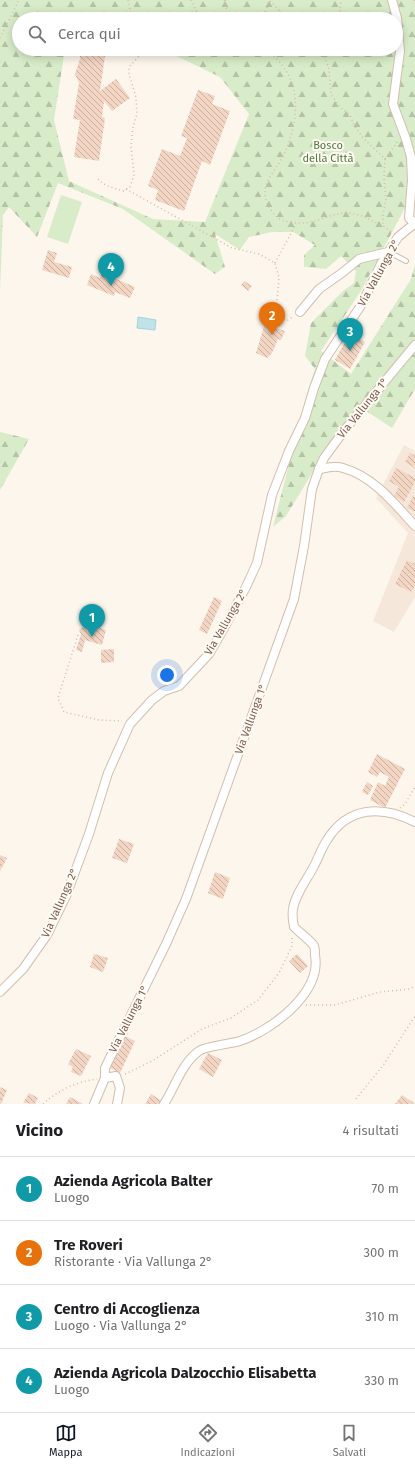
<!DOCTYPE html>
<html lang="it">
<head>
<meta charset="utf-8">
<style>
  body { margin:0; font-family:"Fira Sans",sans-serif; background:#f2f2f2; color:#202124 }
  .you { position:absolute; left:167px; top:675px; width:14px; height:14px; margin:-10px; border:3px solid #fff; border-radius:50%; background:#1a73e8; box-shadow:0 0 0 6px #1a73e833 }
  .badge { display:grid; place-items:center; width:26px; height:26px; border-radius:50%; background:#111827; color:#fff; font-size:13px; font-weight:700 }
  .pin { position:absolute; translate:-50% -33px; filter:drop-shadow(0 1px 2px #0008) }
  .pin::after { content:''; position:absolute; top:21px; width:14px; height:12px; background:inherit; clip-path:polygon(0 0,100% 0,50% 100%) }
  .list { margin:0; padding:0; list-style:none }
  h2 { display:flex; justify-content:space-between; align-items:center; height:52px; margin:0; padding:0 16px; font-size:17px }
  h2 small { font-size:13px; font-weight:400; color:#757577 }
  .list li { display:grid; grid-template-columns:26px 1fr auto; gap:12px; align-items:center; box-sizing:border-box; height:64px; padding:0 16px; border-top:1px solid #e0e0e0 }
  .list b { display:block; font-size:15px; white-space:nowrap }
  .list p { margin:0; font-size:13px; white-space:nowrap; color:#757577 }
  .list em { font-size:13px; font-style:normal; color:#757577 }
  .icon { flex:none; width:22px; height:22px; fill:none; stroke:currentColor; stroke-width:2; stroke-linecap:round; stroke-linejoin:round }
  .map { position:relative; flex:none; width:415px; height:1104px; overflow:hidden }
  .search { position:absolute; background:#fff; box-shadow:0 2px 10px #0003; left:12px; right:12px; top:12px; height:44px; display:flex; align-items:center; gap:10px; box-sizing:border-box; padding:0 14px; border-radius:22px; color:#757577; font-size:15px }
  .sheet { height:308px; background:#fff }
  nav { display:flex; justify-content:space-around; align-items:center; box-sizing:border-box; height:56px; border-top:1px solid #e0e0e0; background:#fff; font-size:11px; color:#757577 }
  nav a { display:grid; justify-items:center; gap:2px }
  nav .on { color:#111827 }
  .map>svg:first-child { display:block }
  .residential { fill:#f5e8da }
  .forest { fill:url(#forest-firs); fill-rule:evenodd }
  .pitch { fill:#d8ecc9 }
  .water { fill:#bfe3e8; stroke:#a5d3da }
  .building { fill:url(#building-back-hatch) }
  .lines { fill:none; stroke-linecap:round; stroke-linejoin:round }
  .service-casing { stroke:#d1beb0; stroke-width:6 }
  .minor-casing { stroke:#d1beb0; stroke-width:10 }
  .path { stroke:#d9b8a5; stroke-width:1.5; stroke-dasharray:1 3; stroke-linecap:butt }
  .service { stroke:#fff; stroke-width:4 }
  .minor { stroke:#fff; stroke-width:8 }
  .labels { text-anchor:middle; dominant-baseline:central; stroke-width:4; stroke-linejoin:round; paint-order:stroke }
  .park-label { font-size:11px; fill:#537a41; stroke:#fffaf3 }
  .street-label { font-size:11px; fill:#7a5c4d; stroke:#fffaf3 }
</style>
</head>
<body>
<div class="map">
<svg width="415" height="1104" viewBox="0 0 415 1104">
  <defs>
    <pattern id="forest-firs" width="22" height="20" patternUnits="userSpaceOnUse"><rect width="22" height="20" fill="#d8ecc9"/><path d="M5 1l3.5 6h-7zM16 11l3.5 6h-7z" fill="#b4c2a5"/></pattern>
    <pattern id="building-back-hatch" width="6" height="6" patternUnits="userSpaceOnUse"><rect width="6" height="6" fill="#f3d5c3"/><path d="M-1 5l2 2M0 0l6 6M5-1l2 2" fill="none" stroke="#cab0a1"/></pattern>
  </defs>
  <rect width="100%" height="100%" fill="#fdf6ec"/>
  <polygon class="residential" points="404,445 415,451 415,597 394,632 373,621 408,533 376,498"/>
  <g class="forest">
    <path d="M0,0H415V189L361,291L321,351L351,374L411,279L415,264V389L392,428L360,407L322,457L286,516L273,527L308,390L315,369L305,356L311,323L343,291L354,283L356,271L341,256L326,269L304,267V255L315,245L293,232H272L249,237L240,250L215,234L225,267L215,274L123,209L58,183L37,237L9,207L3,215L0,292ZM19,19H396V49H162L220,77L249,114L205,222L153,219L69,181L54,120L65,49H19Z"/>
    <polygon points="0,432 29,439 0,490"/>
  </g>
  <polygon class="pitch" points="61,195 82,202 68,244 47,237"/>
  <polygon class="water" points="138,317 156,320 155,330 137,328"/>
  <g class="building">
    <polygon points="80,49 106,49 100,91 116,79 130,98 112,111 104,101 102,117 105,118 99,161 74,157 80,120 73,119 79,83 75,74 80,59"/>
    <polygon points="198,90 215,96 212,104 230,111 210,165 202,161 184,211 155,200 158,190 148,186 162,149 180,156 187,138 181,136"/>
    <polygon points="48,250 57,253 54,262 72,267 69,278 42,270"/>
    <polygon points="102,273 135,287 130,298 115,292 114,296 87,285 91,274 100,278"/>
    <polygon points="244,281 252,286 248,291 241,285"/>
    <polygon points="268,313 277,316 273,327 285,331 281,340 278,339 272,353 267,358 256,353"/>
    <polygon points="350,333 365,342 350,369 335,360"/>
    <polygon points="410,453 415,456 415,468 405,462"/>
    <polygon points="396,468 415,478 415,482 404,502 394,496 399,487 389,481"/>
    <polygon points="413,496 415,497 415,512 407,508"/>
    <polygon points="407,560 415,564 415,586 411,592 395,584"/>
    <polygon points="214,597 222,601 207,634 199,630"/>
    <polygon points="90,625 106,630 102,645 85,640 82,652 76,650 81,634 79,630 81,628 85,627 87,629 88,632"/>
    <polygon points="114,649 114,662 101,663 101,650"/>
    <polygon points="377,754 405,769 385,808 370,800 378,782 385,786 389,777 380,772 377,777 368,772"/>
    <polygon points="367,782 373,786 368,795 362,792"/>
    <polygon points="119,839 134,844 127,863 112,858"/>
    <polygon points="0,855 7,858 0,871"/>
    <polygon points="215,872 230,878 223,899 208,893"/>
    <polygon points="94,954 108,958 103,972 90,967"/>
    <polygon points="297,954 308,966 300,973 289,961"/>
    <polygon points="123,1035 135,1041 120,1073 108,1067"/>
    <polygon points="76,1049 91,1056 81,1076 71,1072 73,1067 68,1064"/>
    <polygon points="208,1053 222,1060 213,1077 199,1069"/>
    <polygon points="0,1087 7,1090 1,1104 0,1104"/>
    <polygon points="29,1093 38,1098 35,1104 23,1103"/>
    <polygon points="151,1094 162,1101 160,1104 145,1104"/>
    <polygon points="402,1095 414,1103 413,1104 395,1104"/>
    <polygon points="70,1097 83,1104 66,1104"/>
  </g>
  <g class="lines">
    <defs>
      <polyline id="service" points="389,252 406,261"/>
      <g id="minor">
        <polyline points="392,0 397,18 400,51 393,104 406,139 411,157 412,180 409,218 415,224"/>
        <polyline points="300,312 319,289 342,273 359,259 388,252"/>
        <path d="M319,469C327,468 335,465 343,468C373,476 395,504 415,526"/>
        <polyline points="0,992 23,969 47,935 66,896 89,834 108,773 130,724 152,700 164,691 179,686 209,654 224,628 246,587 257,563 272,495 289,451 305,418 314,388 325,359 362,304 381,264 398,237 414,224"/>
        <polyline points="105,1078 116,1076 120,1088 117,1104"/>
        <polyline points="94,1104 105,1078 105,1068 166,944 186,899 294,599 304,546 312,489 319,469 324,458 343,432 415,345"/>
        <path d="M164,1104C175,1087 182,1063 199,1051C206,1046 230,1044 240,1041C272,1030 322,993 315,955C315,953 315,948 314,946C311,941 299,932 294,927C293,922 292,915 293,909C295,895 306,881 313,868C318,859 321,849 327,840C348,806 382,805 415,822"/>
      </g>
    </defs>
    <use href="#service" class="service-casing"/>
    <use href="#minor" class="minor-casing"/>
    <g class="path">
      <polyline points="128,0 132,19"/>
      <polyline points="191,0 200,19"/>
      <polyline points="225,0 228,19"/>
      <polyline points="414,0 415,1"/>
      <polyline points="270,1 288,19"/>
      <polyline points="262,19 270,1"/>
      <polyline points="337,19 340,11 341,0"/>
      <polyline points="0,38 19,0"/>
      <path d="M264,49C302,73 301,115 285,152C280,165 267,176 265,190C264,198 269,209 275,215C279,220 284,221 291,222C315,227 326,213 347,213C361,213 371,221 383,226"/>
      <polyline points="318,49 324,55"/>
      <polyline points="326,49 324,55 329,69 331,94 339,106 350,115 354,125 363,138 385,159 384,178 386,199 383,215 383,226 392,232"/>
      <polyline points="385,159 398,141"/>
      <path d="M98,179C104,186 114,188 123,191L130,187L134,175L131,146L133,127L137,114L136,97L129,74V67L143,52L142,49"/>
      <polyline points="126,189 232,248 259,254 275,263 279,278 276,312 281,319 288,320 294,316"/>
      <polyline points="275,263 296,224"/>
      <polyline points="78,635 58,698 64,712 99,720 122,721"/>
      <polyline points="400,808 405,804 415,787"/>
      <polyline points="306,1005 335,1005 380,992 410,989 415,986"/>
      <polyline points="125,1074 152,1061 202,1029 231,1018 258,1000 279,973 292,946 292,937"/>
      <polyline points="356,1099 384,1064 415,1016"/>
      <path d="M43,1104C58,1090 76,1082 97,1079"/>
    </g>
    <use href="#service" class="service"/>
    <use href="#minor" class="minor"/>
  </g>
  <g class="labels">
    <g class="park-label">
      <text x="328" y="145">Bosco<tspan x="328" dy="13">della Città</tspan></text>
    </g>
    <g class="street-label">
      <text transform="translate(379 273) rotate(-61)">Via Vallunga 2°</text>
      <text transform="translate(363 408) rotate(-51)">Via Vallunga 1°</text>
      <text transform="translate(226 622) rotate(-60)">Via Vallunga 2°</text>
      <text transform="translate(251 719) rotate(-70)">Via Vallunga 1°</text>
      <text transform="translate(60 903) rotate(-66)">Via Vallunga 2°</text>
      <text transform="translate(129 1019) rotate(-63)">Via Vallunga 1°</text>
    </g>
  </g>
</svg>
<div class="you"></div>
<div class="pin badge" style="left:92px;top:637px;background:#0f9aa8">1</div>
<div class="pin badge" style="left:272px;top:335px;background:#e8710a">2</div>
<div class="pin badge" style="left:350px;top:351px;background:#0f9aa8">3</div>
<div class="pin badge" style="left:111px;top:286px;background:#0f9aa8">4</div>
<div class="search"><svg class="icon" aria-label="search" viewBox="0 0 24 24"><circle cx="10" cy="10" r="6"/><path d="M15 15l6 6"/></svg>Cerca qui</div>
</div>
<section class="sheet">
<h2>Vicino<small>4 risultati</small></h2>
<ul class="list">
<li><span class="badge" style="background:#0f9aa8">1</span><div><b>Azienda Agricola Balter</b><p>Luogo</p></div><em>70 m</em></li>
<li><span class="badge" style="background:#e8710a">2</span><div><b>Tre Roveri</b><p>Ristorante · Via Vallunga 2°</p></div><em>300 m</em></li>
<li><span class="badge" style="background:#0f9aa8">3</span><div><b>Centro di Accoglienza</b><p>Luogo · Via Vallunga 2°</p></div><em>310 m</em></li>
<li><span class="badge" style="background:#0f9aa8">4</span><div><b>Azienda Agricola Dalzocchio Elisabetta</b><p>Luogo</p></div><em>330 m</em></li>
</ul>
</section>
<nav>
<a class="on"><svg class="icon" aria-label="map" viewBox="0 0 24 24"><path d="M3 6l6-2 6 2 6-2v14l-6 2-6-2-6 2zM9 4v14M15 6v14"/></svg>Mappa</a>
<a><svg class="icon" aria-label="directions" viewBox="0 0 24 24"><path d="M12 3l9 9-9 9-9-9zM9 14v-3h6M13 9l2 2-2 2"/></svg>Indicazioni</a>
<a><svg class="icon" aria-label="saved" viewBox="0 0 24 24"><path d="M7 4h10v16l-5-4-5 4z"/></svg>Salvati</a>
</nav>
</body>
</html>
